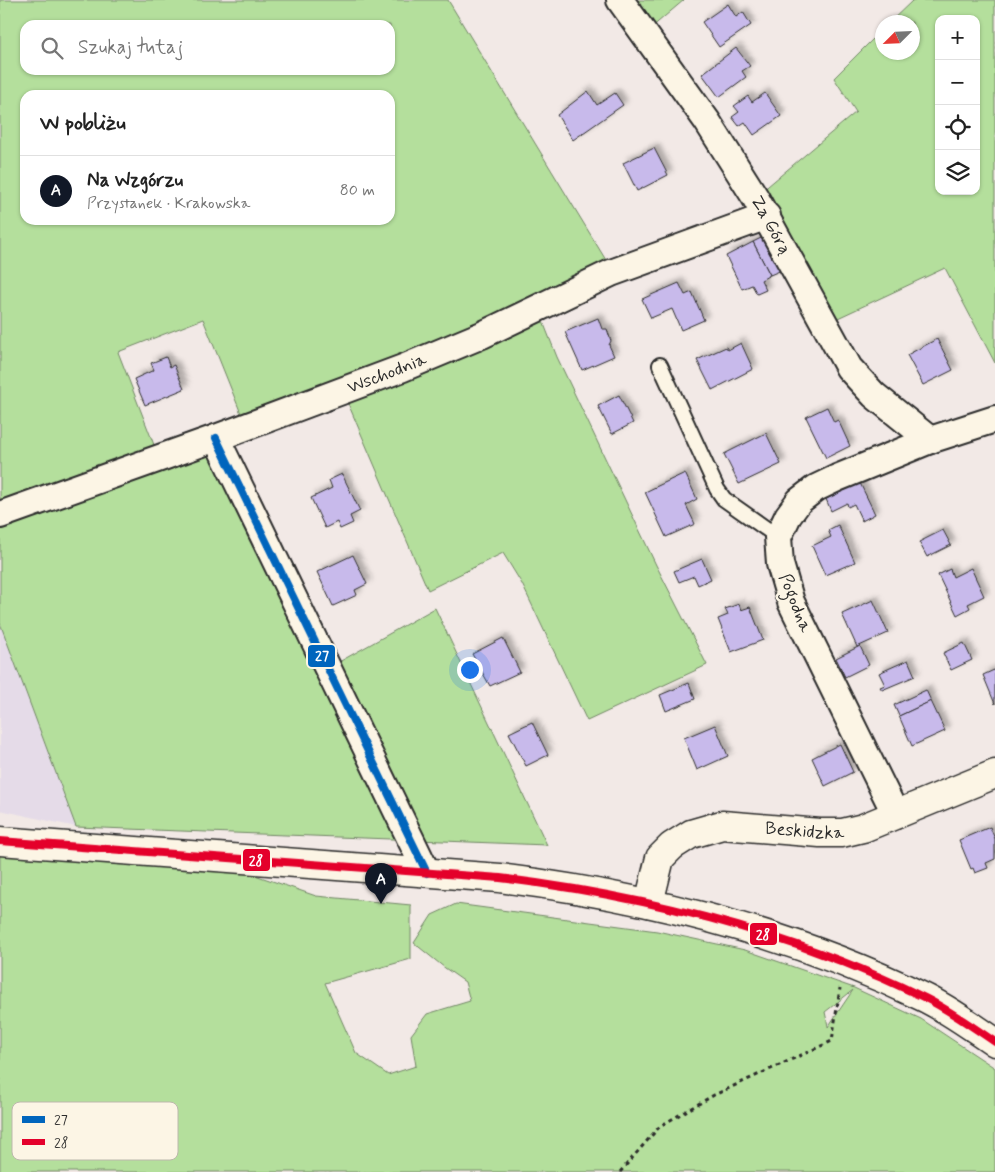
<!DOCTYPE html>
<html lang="pl">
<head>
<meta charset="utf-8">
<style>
  body { margin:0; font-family:Mynerve,sans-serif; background:#f2f2f2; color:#222 }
  .controls { position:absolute; right:15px; top:15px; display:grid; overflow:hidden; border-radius:10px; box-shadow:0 1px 4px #0004 }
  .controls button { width:45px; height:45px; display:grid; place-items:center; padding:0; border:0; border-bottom:1px solid #e0e0e0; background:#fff; color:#222; font:25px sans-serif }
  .compass { position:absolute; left:875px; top:15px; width:45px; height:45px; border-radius:50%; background:#fff; box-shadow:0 1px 4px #0004; rotate:246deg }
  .you { position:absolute; left:469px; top:669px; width:18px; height:18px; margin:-12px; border:4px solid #fff; border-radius:50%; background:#1a73e8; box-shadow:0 0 0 8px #1a73e833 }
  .badge { display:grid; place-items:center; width:32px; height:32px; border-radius:50%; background:#111827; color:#fff; font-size:16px; font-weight:700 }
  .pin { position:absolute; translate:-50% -41px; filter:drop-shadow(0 1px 2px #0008) }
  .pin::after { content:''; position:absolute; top:26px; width:18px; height:15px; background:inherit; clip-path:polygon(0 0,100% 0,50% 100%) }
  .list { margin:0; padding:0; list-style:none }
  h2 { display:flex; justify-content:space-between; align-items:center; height:65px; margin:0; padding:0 20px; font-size:21px }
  h2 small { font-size:16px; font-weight:400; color:#767676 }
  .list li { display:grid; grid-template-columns:32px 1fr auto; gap:15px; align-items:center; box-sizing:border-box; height:70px; padding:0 20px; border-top:1px solid #e0e0e0 }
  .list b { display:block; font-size:19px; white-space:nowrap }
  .list p { margin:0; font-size:16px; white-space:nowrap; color:#767676 }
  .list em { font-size:16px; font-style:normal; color:#767676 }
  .icon { flex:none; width:28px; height:28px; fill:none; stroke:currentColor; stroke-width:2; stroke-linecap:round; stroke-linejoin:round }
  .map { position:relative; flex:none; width:995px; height:1172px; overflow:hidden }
  .search { position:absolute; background:#fff; box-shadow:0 1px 4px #0004; left:20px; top:20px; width:375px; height:55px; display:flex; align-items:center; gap:12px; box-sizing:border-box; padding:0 18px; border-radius:15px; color:#767676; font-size:19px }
  .panel { position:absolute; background:#fff; box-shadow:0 1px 4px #0004; left:20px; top:90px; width:375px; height:135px; border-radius:15px }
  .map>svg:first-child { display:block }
  .built { fill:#e5dbe8 }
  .green { fill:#b4df9c; stroke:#708564; fill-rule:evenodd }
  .building { fill:#c8baeb; stroke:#2b2b2b; filter:url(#shadow) }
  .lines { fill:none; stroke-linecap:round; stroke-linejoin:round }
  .service-casing { stroke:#2b2b2b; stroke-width:18 }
  .minor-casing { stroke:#2b2b2b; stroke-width:30 }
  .tertiary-casing { stroke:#2b2b2b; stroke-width:31 }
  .secondary-casing { stroke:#2b2b2b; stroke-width:31 }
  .path { stroke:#2b2b2b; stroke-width:3; stroke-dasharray:4 4; stroke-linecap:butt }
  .service { stroke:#fcf5e5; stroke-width:14 }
  .minor { stroke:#fcf5e5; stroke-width:26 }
  .tertiary { stroke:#fcf5e5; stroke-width:28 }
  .secondary { stroke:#fcf5e5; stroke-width:28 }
  .bus-1-casing { stroke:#fcf5e5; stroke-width:11 }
  .bus-2-casing { stroke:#fcf5e5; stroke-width:11 }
  .bus-1 { stroke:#0065bd; stroke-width:8 }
  .bus-2 { stroke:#e4002b; stroke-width:8 }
  .labels { text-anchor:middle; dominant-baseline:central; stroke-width:5; stroke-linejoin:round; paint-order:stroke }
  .street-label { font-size:18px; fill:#2b2b2b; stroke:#fcf5e5 }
  .key { fill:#fcf5e5; stroke:#bdb8ad; stroke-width:1 }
  .key-label { font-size:14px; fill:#2b2b2b }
  .line-badge { stroke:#fcf5e5; stroke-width:2 }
  .badge-label { font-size:14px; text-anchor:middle; font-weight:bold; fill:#fff }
</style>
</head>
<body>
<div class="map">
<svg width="995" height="1172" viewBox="0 0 995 1172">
  <defs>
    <filter id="shadow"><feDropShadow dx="4.5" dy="-4.5" stdDeviation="2.5" flood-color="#0004"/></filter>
  </defs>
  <rect width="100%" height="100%" fill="#f2e9e6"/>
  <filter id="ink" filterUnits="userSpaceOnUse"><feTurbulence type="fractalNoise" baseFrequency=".02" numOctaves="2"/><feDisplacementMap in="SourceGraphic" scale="10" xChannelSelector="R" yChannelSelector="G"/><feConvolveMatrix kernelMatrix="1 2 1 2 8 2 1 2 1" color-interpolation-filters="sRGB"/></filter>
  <g filter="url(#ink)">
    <polygon class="built" points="0,623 76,827 0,810"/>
    <g class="green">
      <path d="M0,0H448L612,270L461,339L242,416L203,319L118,352L156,450L0,514ZM25,25H390V70H25ZM25,95H390V220H25Z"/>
      <polygon points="632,0 684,0 651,28"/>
      <path d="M913,0H995V363L945,268L825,324L755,197L856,112L834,78L882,30V52H912V22H890ZM939,19H976V191H939Z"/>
      <polygon points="540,314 557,357 656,565 707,665 587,721 522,584 503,553 428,590 344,394"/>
      <polygon points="228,438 339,662 435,608 547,845 76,827 0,623 0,515"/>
      <path d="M0,855L249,873L316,896L411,905V959L325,983L356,1053L388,1075L416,1066L411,1035L427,1014L470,1001L465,982L445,968L414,943L432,915L456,904L657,931L745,950L854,988L921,1019L995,1068V1172H0ZM853,990L828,1027V1026L825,1012Z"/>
    </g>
    <g class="building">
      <polygon points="728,4 736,17 743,12 751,25 719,47 702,22"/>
      <polygon points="736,48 750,66 742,71 746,77 719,97 702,74"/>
      <polygon points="588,91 597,105 615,93 623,105 573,140 557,115"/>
      <polygon points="765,93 781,116 754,135 745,122 739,126 732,117 739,112 734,106 748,96 752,102"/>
      <polygon points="654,148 668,175 637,191 623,163"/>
      <polygon points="765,236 782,270 770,275 753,242"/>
      <polygon points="753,242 770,275 761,280 766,290 757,294 752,285 742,289 726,256"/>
      <polygon points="679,283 685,295 692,292 704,320 681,330 672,309 651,318 642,299"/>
      <polygon points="598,318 602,329 607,329 611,341 609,345 614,356 582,370 565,332"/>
      <polygon points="937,339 953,370 923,385 907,355"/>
      <polygon points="741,343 753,369 712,390 697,360 726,347 728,350"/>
      <polygon points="166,357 170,367 174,365 184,389 145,405 134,379 154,370 151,363"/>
      <polygon points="619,395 633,423 612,434 598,406"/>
      <polygon points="827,407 834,422 838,420 850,446 826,458 806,417"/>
      <polygon points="766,433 781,464 739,484 724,454"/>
      <polygon points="685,473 697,499 686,505 695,524 666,537 645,492"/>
      <polygon points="342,474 360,511 350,516 353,523 340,529 337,522 325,528 311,498 332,488 329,480"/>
      <polygon points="860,483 875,514 862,521 854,504 848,507 847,503 831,511 826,499"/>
      <polygon points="838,525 855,562 825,575 812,546 831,537 828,530"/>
      <polygon points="943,530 951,545 927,557 919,542"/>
      <polygon points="353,555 367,584 355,590 357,595 333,606 317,572"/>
      <polygon points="702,559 711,579 698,585 694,576 679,582 674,571"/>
      <polygon points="971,568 984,596 968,604 970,608 957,615 938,575 950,569 953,577"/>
      <polygon points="873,600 888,633 857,647 842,614"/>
      <polygon points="739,604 741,610 750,607 763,640 731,652 718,619 728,615 725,609"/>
      <polygon points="503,638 520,672 490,686 472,654"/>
      <polygon points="964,643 972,660 951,670 943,653"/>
      <polygon points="860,646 869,665 845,677 836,658"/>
      <polygon points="908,660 915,676 882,690 880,687 885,685 879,673"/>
      <polygon points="994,670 995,673 995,704 983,675"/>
      <polygon points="689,683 695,699 666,711 660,695"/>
      <polygon points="926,690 931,701 899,716 894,705"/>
      <polygon points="931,701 945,731 912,746 899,716"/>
      <polygon points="532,722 548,755 526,766 509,733"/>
      <polygon points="715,725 728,756 697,770 684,738"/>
      <polygon points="840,744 853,772 825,786 812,758"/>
      <polygon points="990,827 995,839 995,859 986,863 988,868 975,873 973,868 971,869 959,840"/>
    </g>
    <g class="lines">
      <defs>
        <polyline id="service" points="660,365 717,489 724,499 778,537"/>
        <g id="minor">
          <path id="s1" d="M620,0L707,121L755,197L849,368L874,395L930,440"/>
          <polyline points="216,438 427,873"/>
          <path id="s2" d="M0,515L216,438L403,368L482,335L611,273L767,216"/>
          <polyline points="896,815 791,602 780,564 778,537 788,516 799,501 816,488 837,478 930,440 995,419"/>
        </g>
        <g id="tertiary">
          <path id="s3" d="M649,903L660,858L672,846L691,834L722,825L820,833H842L863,828L995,774"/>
        </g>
        <path id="secondary" d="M0,841L500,878C645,896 789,932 921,996C947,1008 971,1026 995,1042"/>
      </defs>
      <use href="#service" class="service-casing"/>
      <use href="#minor" class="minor-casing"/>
      <use href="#tertiary" class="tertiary-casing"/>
      <use href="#secondary" class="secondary-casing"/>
      <polyline class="path" points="620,1172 660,1126 714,1095 832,1041 840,988"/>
      <use href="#service" class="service"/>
      <use href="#minor" class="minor"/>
      <use href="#tertiary" class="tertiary"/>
      <use href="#secondary" class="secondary"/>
      <defs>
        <polyline id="bus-1" points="216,438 427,873"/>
        <path id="bus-2" d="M0,841L500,878C645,896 789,932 921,996C947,1008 971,1026 995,1042"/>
      </defs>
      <use href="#bus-1" class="bus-1-casing"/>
      <use href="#bus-2" class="bus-2-casing"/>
      <use href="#bus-1" class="bus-1"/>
      <use href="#bus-2" class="bus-2"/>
    </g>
  </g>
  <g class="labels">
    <g class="street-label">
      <text stroke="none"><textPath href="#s1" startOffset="271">Za Górą</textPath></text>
      <text stroke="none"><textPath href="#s2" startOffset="412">Wschodnia</textPath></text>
      <text transform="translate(795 603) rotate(68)">Pogodna</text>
      <text stroke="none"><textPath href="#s3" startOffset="201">Beskidzka</textPath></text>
    </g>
  </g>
  <rect x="12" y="1102" width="166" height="58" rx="8" class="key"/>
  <rect x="22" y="1116" width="23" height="7" fill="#0065bd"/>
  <rect x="22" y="1139" width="23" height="6" fill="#e4002b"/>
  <g class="key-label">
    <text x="54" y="1124">27</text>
    <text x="54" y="1147">28</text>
  </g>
  <g class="line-badge">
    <rect x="307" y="644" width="29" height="24" rx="5" fill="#0065bd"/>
    <rect x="242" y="848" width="29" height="24" rx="5" fill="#e4002b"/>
    <rect x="749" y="922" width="29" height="24" rx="5" fill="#e4002b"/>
  </g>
  <g class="badge-label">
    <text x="322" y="660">27</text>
    <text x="256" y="865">28</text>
    <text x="763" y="939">28</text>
  </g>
</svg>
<div class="controls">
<button>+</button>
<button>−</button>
<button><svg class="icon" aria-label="locate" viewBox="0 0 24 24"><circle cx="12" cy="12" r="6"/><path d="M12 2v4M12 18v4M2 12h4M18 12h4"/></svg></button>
<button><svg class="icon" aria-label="layers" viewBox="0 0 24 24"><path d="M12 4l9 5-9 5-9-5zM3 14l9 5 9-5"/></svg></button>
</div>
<svg class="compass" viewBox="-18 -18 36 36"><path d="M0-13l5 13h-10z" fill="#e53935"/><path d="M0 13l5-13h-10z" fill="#767676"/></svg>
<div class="you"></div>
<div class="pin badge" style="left:381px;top:904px">A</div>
<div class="search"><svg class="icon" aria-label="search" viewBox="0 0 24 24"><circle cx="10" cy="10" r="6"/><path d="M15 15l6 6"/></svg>Szukaj tutaj</div>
<section class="panel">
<h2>W pobliżu<small></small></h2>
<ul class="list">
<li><span class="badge">A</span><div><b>Na Wzgórzu</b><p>Przystanek · Krakowska</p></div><em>80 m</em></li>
</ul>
</section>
</div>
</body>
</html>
